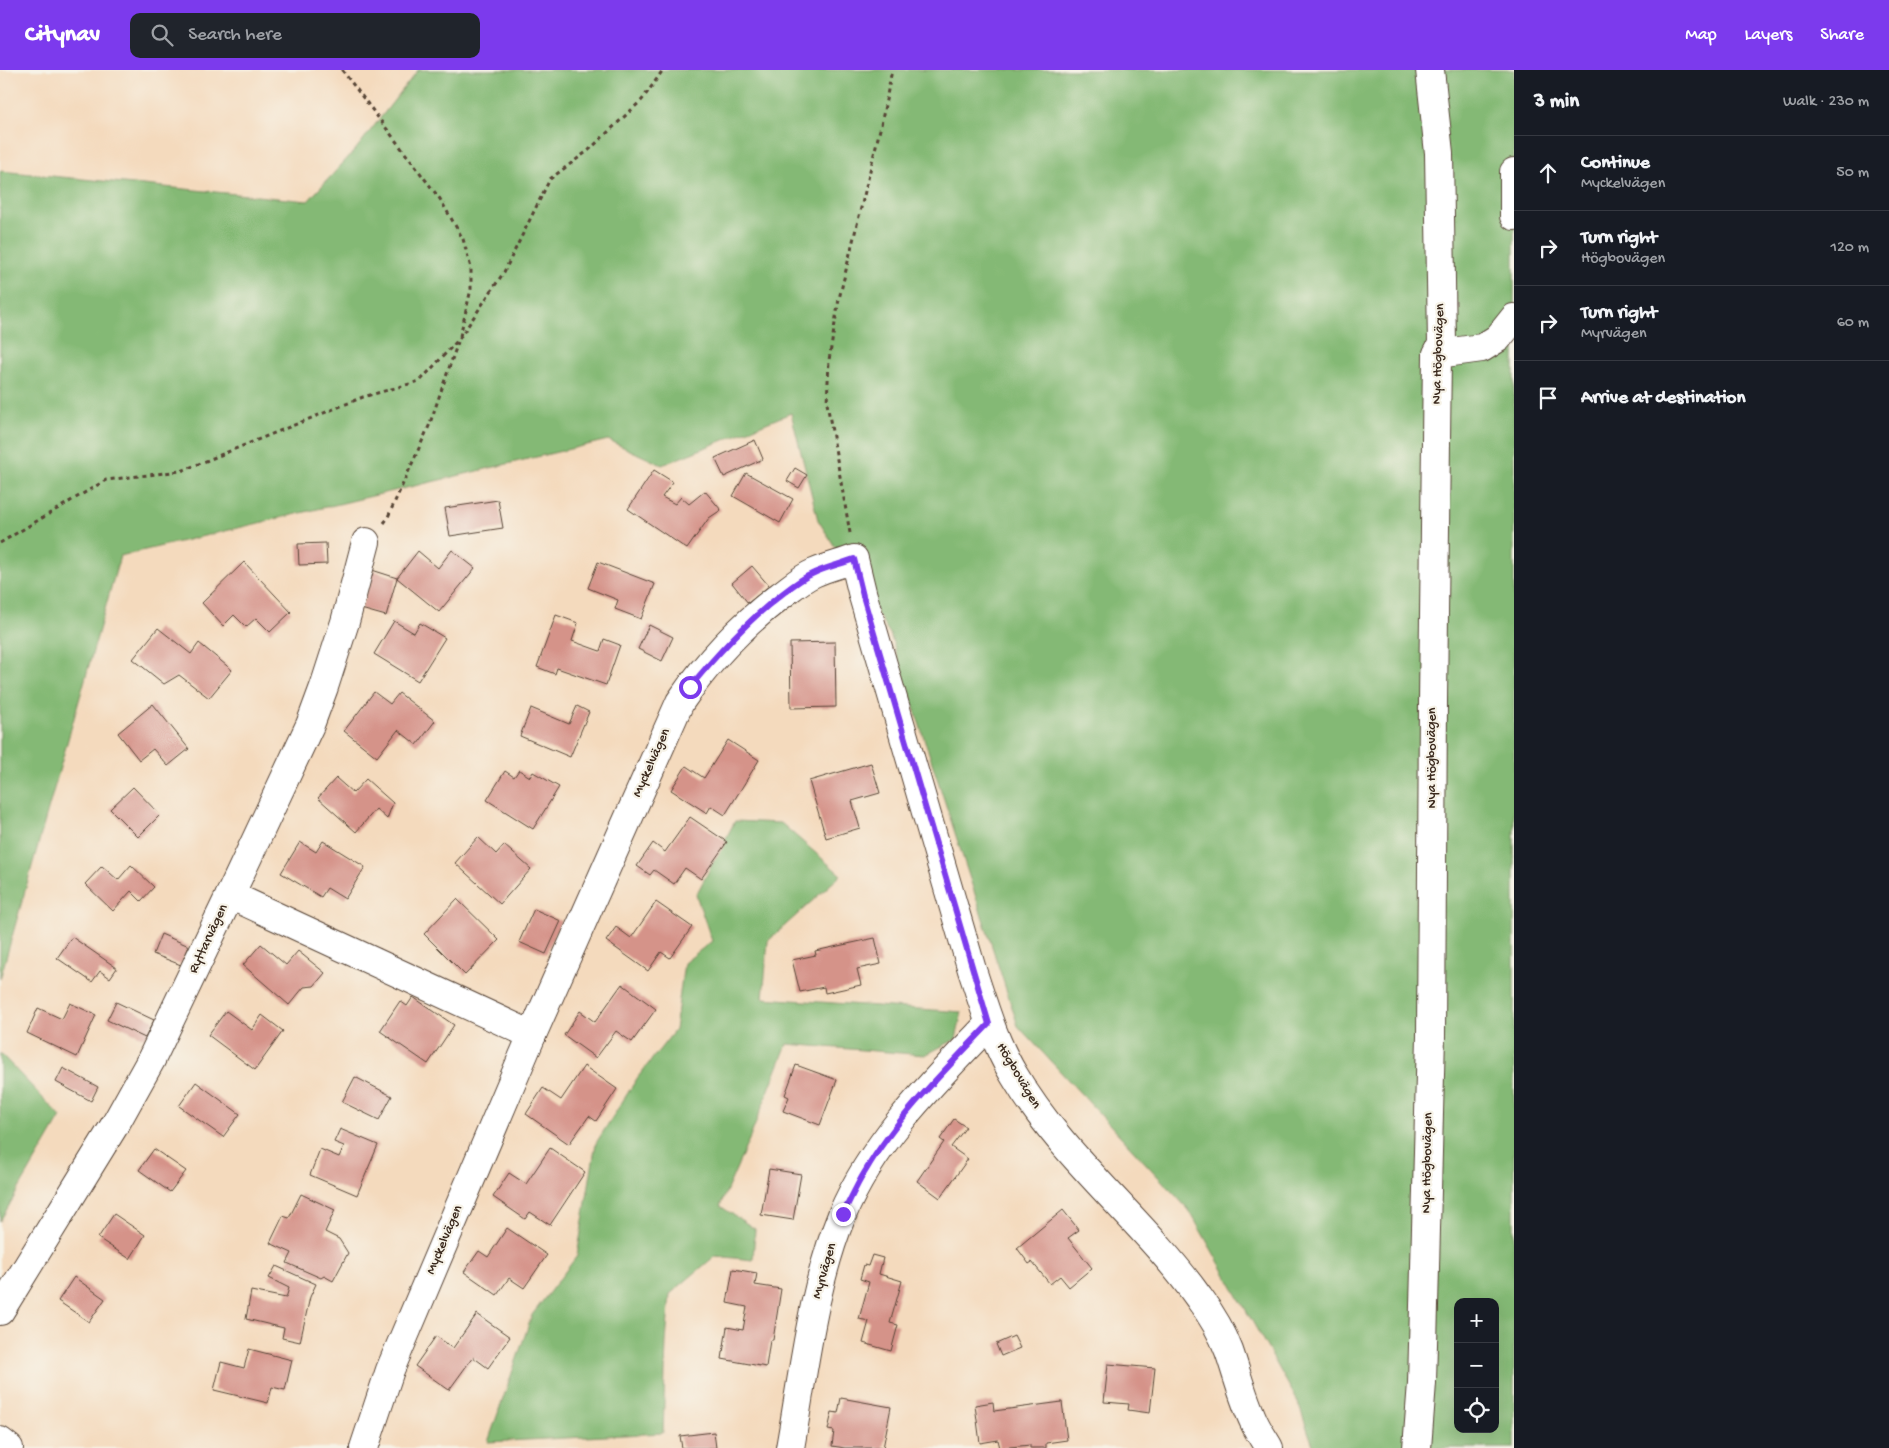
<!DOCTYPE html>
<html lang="en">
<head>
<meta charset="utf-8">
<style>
  body { margin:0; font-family:"Gochi Hand",sans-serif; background:#20242c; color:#f1f3f6 }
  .controls { position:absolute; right:15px; bottom:15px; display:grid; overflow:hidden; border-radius:10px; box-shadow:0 5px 20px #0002 }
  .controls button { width:45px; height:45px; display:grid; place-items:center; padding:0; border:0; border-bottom:1px solid #363941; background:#171b24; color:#f1f3f6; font:25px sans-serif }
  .stop { position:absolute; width:15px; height:15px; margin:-11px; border:4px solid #7c3aed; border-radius:50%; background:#fff }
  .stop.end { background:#7c3aed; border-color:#fff; box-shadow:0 1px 5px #0008 }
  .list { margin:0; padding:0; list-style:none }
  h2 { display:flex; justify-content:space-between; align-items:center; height:65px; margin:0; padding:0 20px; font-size:21px }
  h2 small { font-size:16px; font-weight:400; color:#9ea1a6 }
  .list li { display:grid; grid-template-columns:32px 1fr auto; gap:15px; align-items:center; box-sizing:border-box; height:75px; padding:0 20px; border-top:1px solid #363941 }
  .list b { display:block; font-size:19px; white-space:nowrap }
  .list p { margin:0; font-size:16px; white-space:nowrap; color:#9ea1a6 }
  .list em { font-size:16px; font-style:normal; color:#9ea1a6 }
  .icon { flex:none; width:28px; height:28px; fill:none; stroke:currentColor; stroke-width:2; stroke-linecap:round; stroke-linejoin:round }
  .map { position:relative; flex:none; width:1514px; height:1378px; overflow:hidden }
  header { display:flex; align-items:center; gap:30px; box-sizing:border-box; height:70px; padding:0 25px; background:#7c3aed; color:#fff }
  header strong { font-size:24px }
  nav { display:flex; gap:28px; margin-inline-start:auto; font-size:18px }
  .search { width:350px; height:45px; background:#20242c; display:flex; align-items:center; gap:12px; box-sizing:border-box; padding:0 18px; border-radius:10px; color:#9ea1a6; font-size:19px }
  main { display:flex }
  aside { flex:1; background:#171b24 }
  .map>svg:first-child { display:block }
  .forest { fill:#84b975; stroke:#60724a; fill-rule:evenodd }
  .building { fill:#d59389 }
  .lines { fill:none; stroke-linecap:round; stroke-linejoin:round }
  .minor-casing { stroke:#574436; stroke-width:30 }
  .path { stroke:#574436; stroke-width:3; stroke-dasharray:4 4; stroke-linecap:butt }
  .minor { stroke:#fff; stroke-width:28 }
  .route { stroke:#7c3aed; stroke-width:6 }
  .labels { text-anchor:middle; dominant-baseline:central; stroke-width:4.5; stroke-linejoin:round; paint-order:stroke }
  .street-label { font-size:14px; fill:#3b2a1e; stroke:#f7f3e8 }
</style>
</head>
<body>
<header>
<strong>Citynav</strong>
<div class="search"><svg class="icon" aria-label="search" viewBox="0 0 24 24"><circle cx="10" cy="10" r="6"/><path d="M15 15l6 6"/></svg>Search here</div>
<nav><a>Map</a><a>Layers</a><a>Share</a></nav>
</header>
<main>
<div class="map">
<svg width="1514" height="1378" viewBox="0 0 1514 1378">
  <rect width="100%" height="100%" fill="#f7f3e8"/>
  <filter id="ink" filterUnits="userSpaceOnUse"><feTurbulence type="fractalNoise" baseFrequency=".02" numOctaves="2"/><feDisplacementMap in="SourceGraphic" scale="10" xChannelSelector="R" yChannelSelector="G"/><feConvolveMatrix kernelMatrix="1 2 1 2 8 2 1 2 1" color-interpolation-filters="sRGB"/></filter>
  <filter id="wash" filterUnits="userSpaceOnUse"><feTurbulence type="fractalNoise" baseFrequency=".0096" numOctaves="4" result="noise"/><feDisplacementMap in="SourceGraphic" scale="20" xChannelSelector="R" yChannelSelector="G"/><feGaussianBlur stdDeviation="1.12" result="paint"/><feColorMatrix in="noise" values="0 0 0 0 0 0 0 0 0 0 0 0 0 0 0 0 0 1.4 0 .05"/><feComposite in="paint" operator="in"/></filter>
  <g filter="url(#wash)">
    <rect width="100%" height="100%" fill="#f4dabd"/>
    <g class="forest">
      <path d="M418,0H1514V1378H1314L1297,1330L1189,1140L1018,956L890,564L818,450L791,343L662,395L608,370L120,486L0,909V101L308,131L356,79ZM1458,1232H1495V1359H1458Z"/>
      <polygon points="735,751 781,753 841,805 768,871 763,928 962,942 956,969 925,985 787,974 751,1065 720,1136 755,1159 753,1190 715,1186 670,1224 666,1272 663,1363 488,1372 532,1245 577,1186 596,1073 638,1007 675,960 684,893 712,871 696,825"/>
      <polygon points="0,983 61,1047 0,1151"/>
    </g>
    <g id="blocks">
      <g class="building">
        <polygon points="755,370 763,389 724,407 715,388"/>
        <polygon points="795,398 807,405 799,418 787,411"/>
        <polygon points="654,400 673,412 662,427 675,434 681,427 689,434 705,421 721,440 709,448 687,479 628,439"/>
        <polygon points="746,403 793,429 780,453 733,426"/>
        <polygon points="498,430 503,458 450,466 445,438"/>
        <polygon points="326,473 327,494 299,495 298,474"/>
        <polygon points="452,480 475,498 439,542 397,508 418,481 438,498"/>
        <polygon points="244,492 291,542 270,562 256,548 246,557 234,545 223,556 202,533"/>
        <polygon points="598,492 655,514 641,549 615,539 618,530 588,518"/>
        <polygon points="752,496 769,516 748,533 732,513"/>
        <polygon points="372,500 397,508 386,546 361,539"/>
        <polygon points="556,545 578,553 572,571 600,581 604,569 620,575 606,615 557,598 555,604 537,597"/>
        <polygon points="394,551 414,563 420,553 445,568 418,611 374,584"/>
        <polygon points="649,555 673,567 662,591 638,579"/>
        <polygon points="158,558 191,584 199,573 232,600 209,628 179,605 164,614 133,589"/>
        <polygon points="835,572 836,637 791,638 790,573"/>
        <polygon points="374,622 390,634 399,623 435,651 417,675 398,660 377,687 344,661"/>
        <polygon points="153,634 189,679 168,696 153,679 139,690 118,663"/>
        <polygon points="577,636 589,642 570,687 520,666 531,638 569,654"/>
        <polygon points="728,670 759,690 725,745 711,736 707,743 671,720 686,696 704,708"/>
        <polygon points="871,693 880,723 852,731 860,758 826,768 809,711"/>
        <polygon points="519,700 530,707 533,702 559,717 533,759 487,730 505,701 514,707"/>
        <polygon points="336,708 353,723 366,709 393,733 387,749 376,739 356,762 318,728"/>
        <polygon points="133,717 160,745 138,767 110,739"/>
        <polygon points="690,747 727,772 701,809 685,798 674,814 654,800 650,805 637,796 653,773 665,782"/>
        <polygon points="478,767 496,784 504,775 531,799 500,834 455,793"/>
        <polygon points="323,771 365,797 345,829 327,818 321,827 281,803 300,772 316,782"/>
        <polygon points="131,795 154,817 141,831 131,821 113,841 85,814 102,796 118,810"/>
        <polygon points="457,829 499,870 465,905 424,864"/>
        <polygon points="656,832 692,857 670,888 661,882 648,901 606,871 616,857 631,868"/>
        <polygon points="534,839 561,851 546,884 519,872"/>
        <polygon points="161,864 189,876 181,895 153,884"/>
        <polygon points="72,867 117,898 110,908 100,901 92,912 57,888"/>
        <polygon points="875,868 881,894 857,899 861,915 825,923 824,917 800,922 792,890 816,885 815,881"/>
        <polygon points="261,874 286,895 298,881 325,903 314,916 304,917 289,935 243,895"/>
        <polygon points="622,914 656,939 632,972 616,961 596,988 564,965 580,941 595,952"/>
        <polygon points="413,927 454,955 428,994 380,961 400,931 407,936"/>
        <polygon points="116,932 154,950 145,968 107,950"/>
        <polygon points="70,933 96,945 77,987 27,963 38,938 62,949"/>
        <polygon points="226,941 252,960 262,945 283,961 255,1000 208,965"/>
        <polygon points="796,995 837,1010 820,1055 783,1041 789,1027 785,1025"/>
        <polygon points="584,996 617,1019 596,1051 589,1046 569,1074 526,1044 543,1018 561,1030"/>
        <polygon points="63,998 98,1017 91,1031 56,1012"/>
        <polygon points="355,1007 392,1026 379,1050 342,1032"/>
        <polygon points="196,1012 240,1044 223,1067 179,1036"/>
        <polygon points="954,1049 966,1057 951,1077 968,1089 940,1128 917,1111 944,1072 940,1069"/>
        <polygon points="340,1059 378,1075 357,1125 310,1105 320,1079 339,1087 344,1076 334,1072"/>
        <polygon points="550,1078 585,1102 550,1155 530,1142 525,1149 493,1127 509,1103 526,1114"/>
        <polygon points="154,1079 186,1101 170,1122 139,1100"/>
        <polygon points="769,1099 801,1104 793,1150 761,1145"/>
        <polygon points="301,1124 335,1140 325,1162 339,1169 348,1183 333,1211 324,1206 321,1208 287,1193 292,1183 270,1173 283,1146 289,1148"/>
        <polygon points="1063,1140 1079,1160 1068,1168 1092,1198 1069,1217 1060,1206 1050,1214 1032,1192 1029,1194 1017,1178"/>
        <polygon points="114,1144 145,1165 130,1189 98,1168"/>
        <polygon points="507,1158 547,1185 524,1218 509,1208 497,1225 464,1202 479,1181 488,1187"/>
        <polygon points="872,1185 883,1188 879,1204 902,1211 890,1253 898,1255 891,1281 863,1273 869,1251 859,1249 869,1212 860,1209 864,1195 868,1196"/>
        <polygon points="276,1196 316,1214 310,1227 300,1272 282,1268 284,1258 246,1249 251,1221 286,1228 289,1218 269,1208"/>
        <polygon points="733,1199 757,1203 755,1215 781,1219 773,1270 770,1270 766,1297 722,1289 727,1257 743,1260 747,1237 727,1233"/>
        <polygon points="74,1207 105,1229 89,1252 58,1231"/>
        <polygon points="477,1244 510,1267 488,1298 473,1287 449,1320 415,1296 436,1266 453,1278"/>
        <polygon points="1014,1266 1020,1278 1001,1286 996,1274"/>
        <polygon points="249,1279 292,1290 285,1320 272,1317 268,1333 214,1320 221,1292 244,1298"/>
        <polygon points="1108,1294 1155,1298 1150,1343 1128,1340 1129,1334 1104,1332"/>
        <polygon points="841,1328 891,1337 883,1378 845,1378 832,1376 834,1361 828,1360 832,1342 838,1343"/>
        <polygon points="993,1332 994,1341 1062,1332 1067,1370 1046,1373 1046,1378 1030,1378 1030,1375 1000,1378 998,1370 980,1373 975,1335"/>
        <polygon points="714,1362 716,1378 682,1378 680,1366"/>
      </g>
    </g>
  </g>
  <g filter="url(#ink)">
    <use href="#blocks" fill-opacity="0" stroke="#574436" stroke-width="1"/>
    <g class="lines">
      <defs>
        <g id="minor">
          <polyline points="1514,102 1514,146"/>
          <polyline points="1437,284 1482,278 1498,268 1514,248"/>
          <polyline points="230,825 532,965"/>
          <polyline points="0,1241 116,1053 151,990 230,825 310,655 324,617 345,552 366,472"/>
          <polyline points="0,1371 9,1378"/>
          <path d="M364,1378L390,1300L532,965L680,632C707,592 741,556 780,526C791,518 802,508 814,503C827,497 841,494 854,489L863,526L972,900C984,936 994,972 1014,1005C1063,1089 1143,1149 1199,1228C1211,1244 1222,1262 1229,1281C1237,1304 1243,1329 1254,1352C1258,1361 1264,1369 1269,1378"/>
          <path d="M790,1378C804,1300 812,1219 842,1145C873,1071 934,1011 989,954"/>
          <polyline points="1417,1378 1422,1313 1431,966 1433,632 1437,284 1442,274 1439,83 1430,0"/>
        </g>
      </defs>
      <use href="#minor" class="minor-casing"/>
      <g class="path">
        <polyline points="342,0 440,129 463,169 471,198 471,219 460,266"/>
        <polyline points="384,453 387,449 429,356 458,272"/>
        <polyline points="850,463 827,333 829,290 839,229 881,55 892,0"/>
        <polyline points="0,473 106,410 181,401 363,327 420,311 459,269 504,202 550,109 589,80 642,30 663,0"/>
      </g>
      <use href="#minor" class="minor"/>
    </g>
  </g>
  <g class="lines" filter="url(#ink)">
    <path class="route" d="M690,617C718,583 747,551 782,524C792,516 802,508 814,503C827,497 841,494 854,489L863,526L989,954C947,998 897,1047 866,1100C857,1114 850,1130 843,1144"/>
  </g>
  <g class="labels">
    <g class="street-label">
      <text transform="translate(1439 284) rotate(-88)">Nya Högbovägen</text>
      <text transform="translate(1432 688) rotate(-90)">Nya Högbovägen</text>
      <text transform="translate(652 693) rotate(-66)">Myckelvägen</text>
      <text transform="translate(209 869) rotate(-65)">Ryttarvägen</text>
      <text transform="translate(1018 1006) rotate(59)">Högbovägen</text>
      <text transform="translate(1428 1093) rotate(-89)">Nya Högbovägen</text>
      <text transform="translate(445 1170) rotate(-67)">Myckelvägen</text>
      <text transform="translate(825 1201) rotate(-74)">Myrvägen</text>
    </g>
  </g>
</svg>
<div class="controls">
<button>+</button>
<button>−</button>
<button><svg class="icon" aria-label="locate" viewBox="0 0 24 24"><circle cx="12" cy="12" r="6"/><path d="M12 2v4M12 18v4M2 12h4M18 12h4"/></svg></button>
</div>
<div class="stop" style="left:690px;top:617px"></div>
<div class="stop end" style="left:843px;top:1144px"></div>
</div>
<aside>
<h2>3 min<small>Walk · 230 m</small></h2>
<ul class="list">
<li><svg class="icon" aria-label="ahead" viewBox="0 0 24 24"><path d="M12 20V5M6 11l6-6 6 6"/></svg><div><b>Continue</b><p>Myckelvägen</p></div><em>50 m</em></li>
<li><svg class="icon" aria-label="right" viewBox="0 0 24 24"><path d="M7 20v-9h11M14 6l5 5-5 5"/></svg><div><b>Turn right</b><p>Högbovägen</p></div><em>120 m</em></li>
<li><svg class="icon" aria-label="right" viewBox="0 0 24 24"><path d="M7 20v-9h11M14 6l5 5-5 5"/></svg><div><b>Turn right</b><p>Myrvägen</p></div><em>60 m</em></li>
<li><svg class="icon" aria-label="arrive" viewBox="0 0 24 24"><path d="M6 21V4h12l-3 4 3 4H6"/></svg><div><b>Arrive at destination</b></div></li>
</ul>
</aside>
</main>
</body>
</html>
